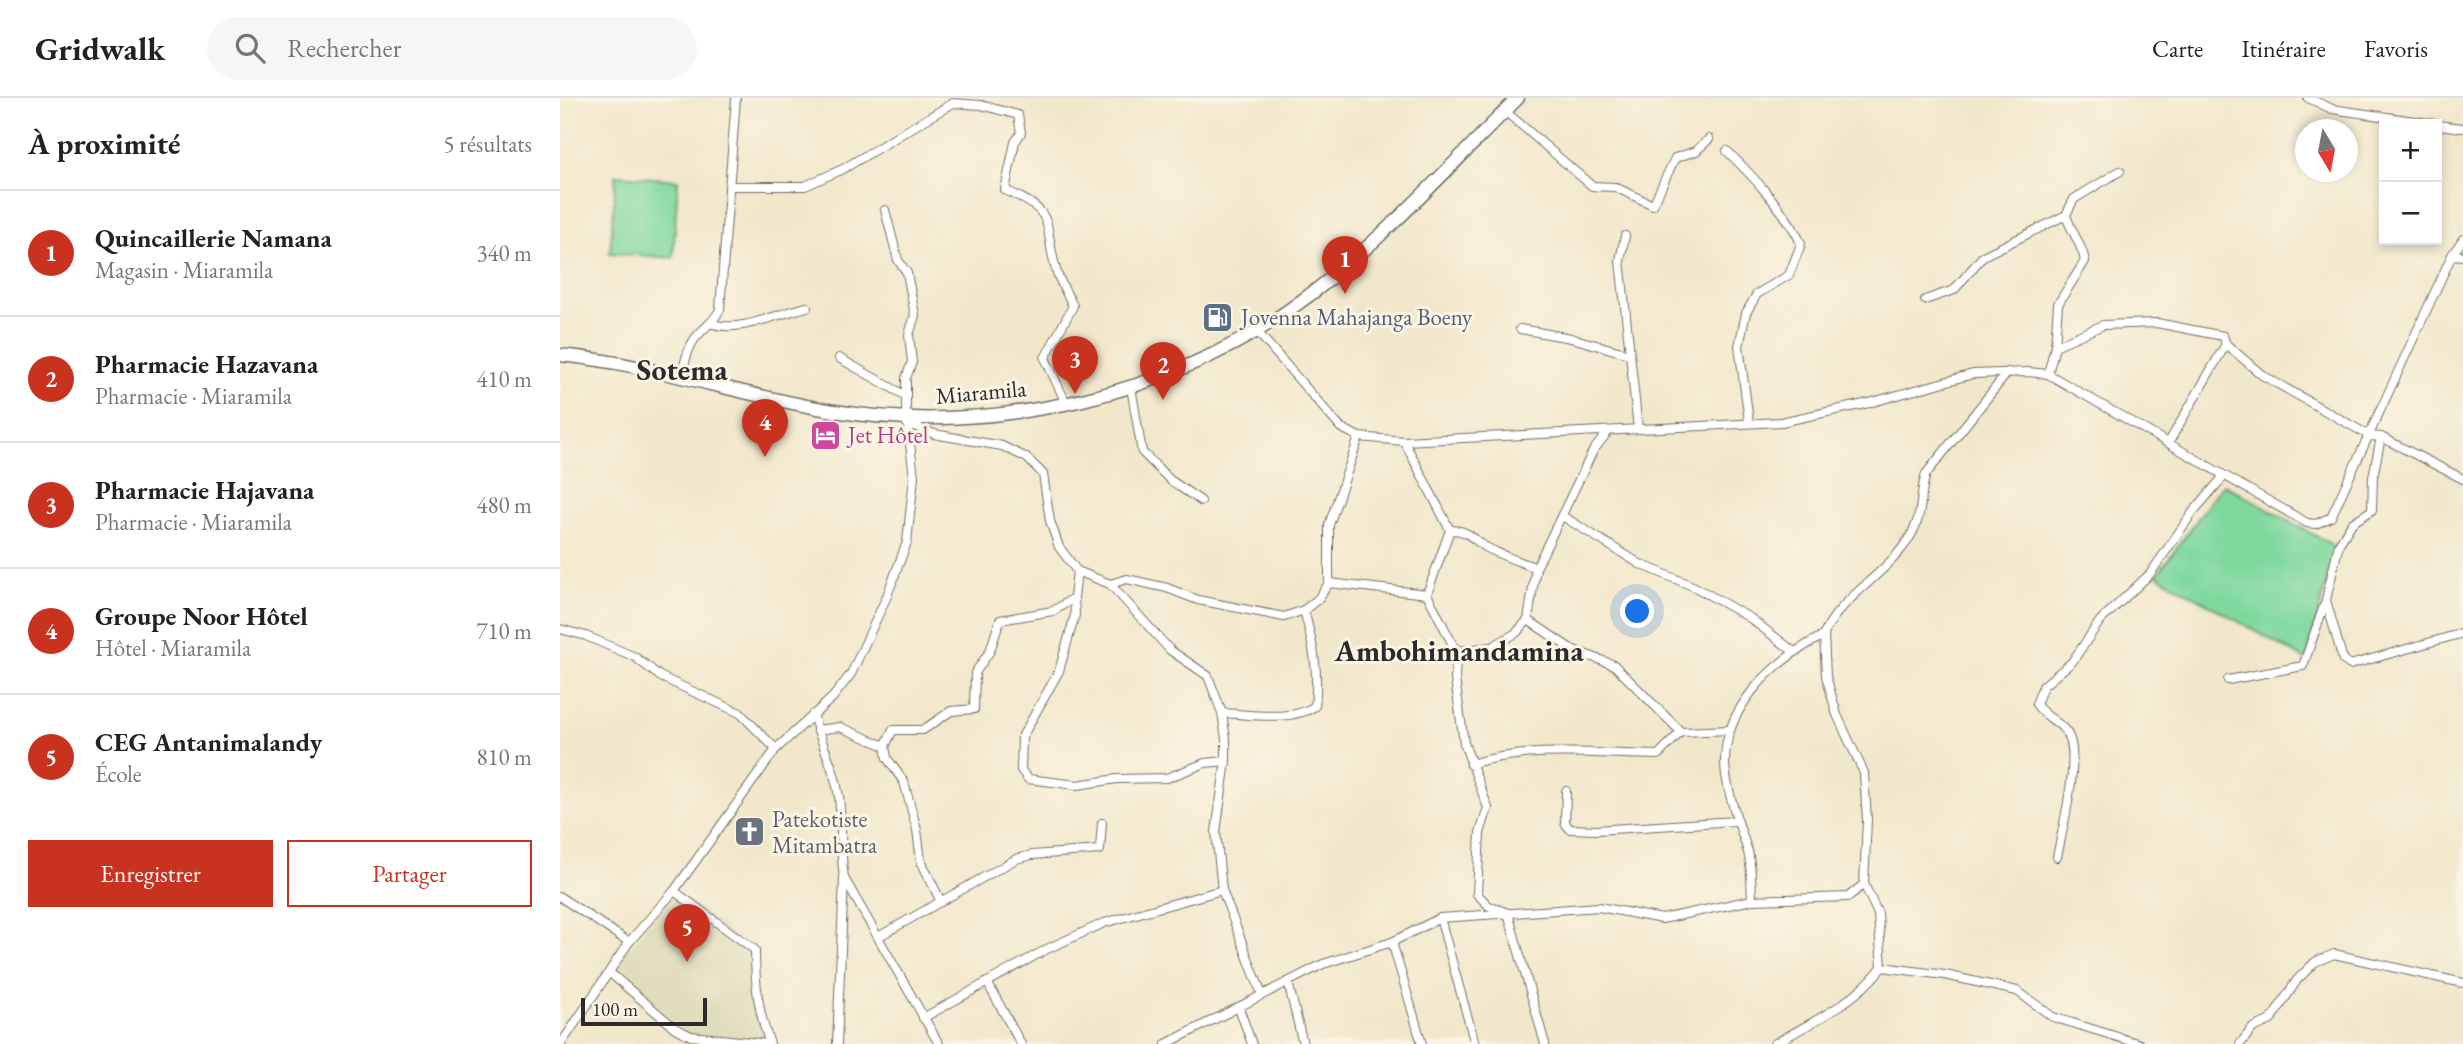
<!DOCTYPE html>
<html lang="fr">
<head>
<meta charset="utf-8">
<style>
  body { margin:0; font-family:"EB Garamond",serif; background:#f6f6f6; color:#222 }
  .controls { position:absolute; right:21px; top:21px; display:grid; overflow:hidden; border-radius:0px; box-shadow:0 4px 10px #0003 }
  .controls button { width:63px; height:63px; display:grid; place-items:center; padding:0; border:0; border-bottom:2px solid #e0e0e0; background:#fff; color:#222; font:35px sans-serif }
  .compass { position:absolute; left:1735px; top:21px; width:63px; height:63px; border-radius:50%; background:#fff; box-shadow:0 4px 10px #0003; rotate:170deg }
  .scale { position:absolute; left:21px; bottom:18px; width:126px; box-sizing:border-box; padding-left:7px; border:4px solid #2b2b2b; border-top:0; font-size:19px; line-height:24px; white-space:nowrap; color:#2b2b2b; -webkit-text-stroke:5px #fcf5e5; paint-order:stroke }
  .you { position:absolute; left:1078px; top:514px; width:24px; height:24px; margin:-18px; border:5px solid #fff; border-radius:50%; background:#1a73e8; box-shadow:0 0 0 10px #1a73e833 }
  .badge { display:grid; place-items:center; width:46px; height:46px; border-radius:50%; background:#c8321e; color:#fff; font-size:23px; font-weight:700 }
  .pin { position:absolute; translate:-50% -58px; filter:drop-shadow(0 2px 4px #0008) }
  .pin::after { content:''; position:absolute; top:37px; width:24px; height:21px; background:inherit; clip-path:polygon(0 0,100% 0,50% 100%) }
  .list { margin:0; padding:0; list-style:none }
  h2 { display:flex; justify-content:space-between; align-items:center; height:91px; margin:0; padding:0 28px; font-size:30px }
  h2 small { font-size:23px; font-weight:400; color:#767676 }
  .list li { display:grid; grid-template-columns:46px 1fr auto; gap:21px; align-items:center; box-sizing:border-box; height:126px; padding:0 28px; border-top:2px solid #e0e0e0 }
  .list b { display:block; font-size:26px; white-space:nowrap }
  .list p { margin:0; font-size:23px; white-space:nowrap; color:#767676 }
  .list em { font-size:23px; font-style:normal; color:#767676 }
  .actions { display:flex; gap:14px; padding:21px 28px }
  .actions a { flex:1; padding:16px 0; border:2px solid #c8321e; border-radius:0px; text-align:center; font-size:24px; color:#c8321e }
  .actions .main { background:#c8321e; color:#fff }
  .icon { flex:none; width:38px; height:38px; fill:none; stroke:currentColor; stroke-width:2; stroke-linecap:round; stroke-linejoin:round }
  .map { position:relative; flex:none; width:1903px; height:946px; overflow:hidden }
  header { display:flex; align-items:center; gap:42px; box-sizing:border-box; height:98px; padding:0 35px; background:#fff; border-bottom:2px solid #e0e0e0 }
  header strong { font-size:33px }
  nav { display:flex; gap:38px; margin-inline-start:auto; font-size:24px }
  .search { width:490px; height:63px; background:#f6f6f6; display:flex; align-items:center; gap:18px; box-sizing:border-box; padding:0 24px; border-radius:38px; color:#767676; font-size:26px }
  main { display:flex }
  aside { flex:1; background:#fff }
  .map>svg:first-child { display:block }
  .built { fill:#dfddbb }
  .green { fill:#7ed89e; stroke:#548264; stroke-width:2 }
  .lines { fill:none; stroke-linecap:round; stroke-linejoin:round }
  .minor-casing { stroke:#706d63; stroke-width:10 }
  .primary-casing { stroke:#706d63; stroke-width:15 }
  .minor { stroke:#fff; stroke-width:8 }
  .primary { stroke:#fff; stroke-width:12 }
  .labels { text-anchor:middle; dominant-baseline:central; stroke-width:6; stroke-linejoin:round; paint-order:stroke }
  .service-label { font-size:23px; fill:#4e5e75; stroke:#fcf5e5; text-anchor:start }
  .street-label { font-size:23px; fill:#2b2b2b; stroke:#fcf5e5 }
  .hotel-label { font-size:23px; fill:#b23c85; stroke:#fcf5e5; text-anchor:start }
  .worship-label { font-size:23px; fill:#5b616d; stroke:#fcf5e5; text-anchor:start }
  .district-label { font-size:30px; font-weight:bold; fill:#2b2b2b; stroke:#fcf5e5 }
</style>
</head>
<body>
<header>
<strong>Gridwalk</strong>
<div class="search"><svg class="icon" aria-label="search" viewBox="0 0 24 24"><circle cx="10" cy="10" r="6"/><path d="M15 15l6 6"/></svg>Rechercher</div>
<nav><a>Carte</a><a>Itinéraire</a><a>Favoris</a></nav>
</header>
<main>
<aside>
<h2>À proximité<small>5 résultats</small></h2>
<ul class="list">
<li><span class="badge">1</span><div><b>Quincaillerie Namana</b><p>Magasin · Miaramila</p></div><em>340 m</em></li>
<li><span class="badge">2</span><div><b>Pharmacie Hazavana</b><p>Pharmacie · Miaramila</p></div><em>410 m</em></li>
<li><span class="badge">3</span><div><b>Pharmacie Hajavana</b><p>Pharmacie · Miaramila</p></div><em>480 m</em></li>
<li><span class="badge">4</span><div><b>Groupe Noor Hôtel</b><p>Hôtel · Miaramila</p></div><em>710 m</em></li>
<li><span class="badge">5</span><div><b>CEG Antanimalandy</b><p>École</p></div><em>810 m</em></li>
</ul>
<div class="actions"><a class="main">Enregistrer</a><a>Partager</a></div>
</aside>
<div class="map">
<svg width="1903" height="946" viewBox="0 0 1903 946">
  <rect width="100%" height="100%" fill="#fcf5e5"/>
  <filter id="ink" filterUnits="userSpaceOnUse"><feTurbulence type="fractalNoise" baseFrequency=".0143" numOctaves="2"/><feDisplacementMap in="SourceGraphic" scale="14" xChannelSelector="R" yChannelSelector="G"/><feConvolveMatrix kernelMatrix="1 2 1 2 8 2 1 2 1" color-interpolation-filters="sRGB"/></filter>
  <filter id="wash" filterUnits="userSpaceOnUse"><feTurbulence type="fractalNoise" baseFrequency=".00686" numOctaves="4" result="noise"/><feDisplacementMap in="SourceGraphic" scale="28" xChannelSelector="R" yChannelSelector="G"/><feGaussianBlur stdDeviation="1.57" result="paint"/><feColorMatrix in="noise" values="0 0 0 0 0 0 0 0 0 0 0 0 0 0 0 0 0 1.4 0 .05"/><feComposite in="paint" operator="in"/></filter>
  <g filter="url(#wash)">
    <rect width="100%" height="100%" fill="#f1e7cb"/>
    <polygon class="built" points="114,793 195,852 195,889 210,946 131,938 50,875"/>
    <g class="green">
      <polygon points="56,77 118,82 113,160 50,155"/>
      <polygon points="1663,386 1776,449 1746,562 1597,477"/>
    </g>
  </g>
  <g filter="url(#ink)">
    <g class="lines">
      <defs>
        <g id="minor">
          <polyline points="1748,0 1772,11 1875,26"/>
          <polyline points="945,13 1032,88 1055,89 1093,107 1115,60 1136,53 1149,41"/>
          <polyline points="1877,27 1903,30"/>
          <path d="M1167,53C1190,75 1230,118 1241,146L1229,177L1197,196L1186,215L1179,248L1189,323"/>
          <path d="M169,88H245L283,71L393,5L421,7L458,17L461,35L455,44L445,92C497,115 483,121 495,168C498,182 507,195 513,208L485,260L506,305"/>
          <polyline points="325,112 338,162 347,175 355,217 349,237 352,264 346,280 346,319"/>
          <polyline points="1065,138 1060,162 1078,331"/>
          <polyline points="1892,157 1903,158"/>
          <polyline points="1365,202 1394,192 1423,158 1506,117"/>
          <path d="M153,226C180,235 219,215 247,209"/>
          <polyline points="695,231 780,329 799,339 844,343 1221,324 1309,305 1413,276 1468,274 1488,276 1747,425 1756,426 1771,419 1892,157 1903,141"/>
          <polyline points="960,231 1011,240 1069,256"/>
          <polyline points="1666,246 1702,277 1810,338 1821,339 1903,381"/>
          <polyline points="1495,248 1543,227 1597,225 1663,238 1666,246 1609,344"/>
          <polyline points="279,260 346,298"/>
          <path d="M1488,276L1495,248L1498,206L1525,163C1522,146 1511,134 1506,117L1514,101L1560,73"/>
          <path d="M121,280C125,265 127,249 138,237C147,227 154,224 160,211L176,0"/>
          <polyline points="571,289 582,354 610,382 641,403"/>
          <polyline points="347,325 374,336 442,348 467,360 483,376 490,423 499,449 517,473 550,486 610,552 648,578 662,615 666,641 666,663 656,734 662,792 702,897"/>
          <polyline points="844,343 890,432 867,496 896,553 895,581 904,645 928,710 920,735 917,796 929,808 948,815 985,946"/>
          <polyline points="1004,419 1080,466 1135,489 1190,520 1233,553"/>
          <path d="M890,432C907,432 911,439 924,448C939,457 959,463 976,470"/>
          <polyline points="769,485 867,496"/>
          <polyline points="550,486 567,481 607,490 638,502 724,519 744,512 758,501 769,485 769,427 799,339"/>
          <polyline points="514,500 515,517 499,573 462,639 461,672 468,681 517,687 557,681 607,680 645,665 666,663"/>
          <polyline points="1766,502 1783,562 1790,567 1903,535"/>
          <polyline points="968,522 1011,551 1054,567 1121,634 1170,632"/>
          <polyline points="0,531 26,538 75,559 101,579 180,615 216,651"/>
          <polyline points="896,553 932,549 956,535 968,522 976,470 1033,353 1047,335"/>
          <polyline points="1668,582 1743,568 1766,502 1779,446 1792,425 1812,412 1813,379 1821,339"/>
          <path d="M662,615C688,616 733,624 755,608C759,573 753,546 744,512"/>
          <path d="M253,616C260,644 275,669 279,699C282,726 280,752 284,780L379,946"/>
          <polyline points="257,632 280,629 325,648 327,660 344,684 357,732 361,763 381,804"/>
          <polyline points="325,648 333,632 363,632 391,613 414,611 415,575 430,553 440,522 493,513 514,500 517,473"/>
          <path d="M910,666C971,648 1034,656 1098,657L1121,634"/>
          <polyline points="1006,693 1005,725 1010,731 1036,732 1175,723"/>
          <path d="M1497,759C1502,733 1522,656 1507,635C1498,622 1484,619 1476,606L1483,588L1512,564L1540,523L1590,476L1633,414L1664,378"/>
          <path d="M114,793L195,852C195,886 198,914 210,946"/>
          <polyline points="0,799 69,844"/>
          <path d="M1192,802C1191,787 1192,769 1188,754C1180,728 1170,705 1166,677C1157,613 1213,563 1264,537C1278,498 1337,472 1355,429C1363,412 1360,393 1366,376L1448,274"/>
          <polyline points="880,820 915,946"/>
          <polyline points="318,839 456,761 472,757 540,752 542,725"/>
          <polyline points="832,844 862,946"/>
          <polyline points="1322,869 1385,877 1457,893 1493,919 1580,946"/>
          <polyline points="50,875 115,930 131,938 209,946"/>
          <polyline points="427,884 461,946"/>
          <polyline points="728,884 743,946"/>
          <polyline points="679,910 692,946"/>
          <polyline points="363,920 487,851 544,825 662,792"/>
          <polyline points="1,946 69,844 114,793 216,651 273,599 291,576 327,498 347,444 354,379 347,321"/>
          <polyline points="277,946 284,780"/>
          <polyline points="606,946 763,866 832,844 880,820 1039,809 1102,821 1192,802 1288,799 1304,786 1307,722 1304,675 1277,617 1266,578 1264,537"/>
          <path d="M1214,946C1252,924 1295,905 1322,869L1318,816L1304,786"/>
          <polyline points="1680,946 1693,930 1711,922 1737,882 1755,864 1774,856 1903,885"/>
        </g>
        <path id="primary" d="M0,257C93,266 182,298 274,313C433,338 618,297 747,199C824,141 890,68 958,0"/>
      </defs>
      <use href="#minor" class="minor-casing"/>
      <use href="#primary" class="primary-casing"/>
      <use href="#minor" class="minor"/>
      <use href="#primary" class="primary"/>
    </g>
  </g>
  <defs>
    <symbol id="fuel-square" viewBox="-11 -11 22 22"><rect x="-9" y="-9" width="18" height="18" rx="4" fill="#5c6f8a" stroke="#fcf5e5"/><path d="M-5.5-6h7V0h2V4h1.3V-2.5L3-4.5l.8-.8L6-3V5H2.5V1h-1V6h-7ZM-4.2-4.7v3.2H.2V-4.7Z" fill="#fff"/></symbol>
    <symbol id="hotel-square" viewBox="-11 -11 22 22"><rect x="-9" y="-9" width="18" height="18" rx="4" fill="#d1479c" stroke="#fcf5e5"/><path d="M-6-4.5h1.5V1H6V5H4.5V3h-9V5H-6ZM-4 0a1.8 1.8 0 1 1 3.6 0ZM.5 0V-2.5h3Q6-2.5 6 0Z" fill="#fff"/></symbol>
    <symbol id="church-square" viewBox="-11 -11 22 22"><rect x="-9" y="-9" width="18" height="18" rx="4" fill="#6b7280" stroke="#fcf5e5"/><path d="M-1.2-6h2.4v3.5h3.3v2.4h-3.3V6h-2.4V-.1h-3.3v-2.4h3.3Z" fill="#fff"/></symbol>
  </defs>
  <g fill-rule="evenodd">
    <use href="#fuel-square" x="640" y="202" width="35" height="35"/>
    <use href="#hotel-square" x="248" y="320" width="35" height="35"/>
    <use href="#church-square" x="172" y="716" width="35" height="35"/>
  </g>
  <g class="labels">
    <g class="service-label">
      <text x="681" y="219">Jovenna Mahajanga Boeny</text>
    </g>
    <g class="street-label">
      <text transform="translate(421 294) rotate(-5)">Miaramila</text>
    </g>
    <g class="hotel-label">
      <text x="288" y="337">Jet Hôtel</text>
    </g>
    <g class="worship-label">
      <text x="212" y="721">Patekotiste<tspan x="212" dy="26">Mitambatra</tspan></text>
    </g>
    <g class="district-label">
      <text x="122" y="271">Sotema</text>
      <text x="899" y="552">Ambohimandamina</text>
    </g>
  </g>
</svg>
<div class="controls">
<button>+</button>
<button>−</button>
</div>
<svg class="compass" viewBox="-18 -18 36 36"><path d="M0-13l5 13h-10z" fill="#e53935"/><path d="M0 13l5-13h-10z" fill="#767676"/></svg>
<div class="scale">100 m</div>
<div class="you"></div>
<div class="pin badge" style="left:785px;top:196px">1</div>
<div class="pin badge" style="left:603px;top:302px">2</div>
<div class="pin badge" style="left:515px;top:296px">3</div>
<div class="pin badge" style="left:205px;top:359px">4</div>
<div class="pin badge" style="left:127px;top:864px">5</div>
</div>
</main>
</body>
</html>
